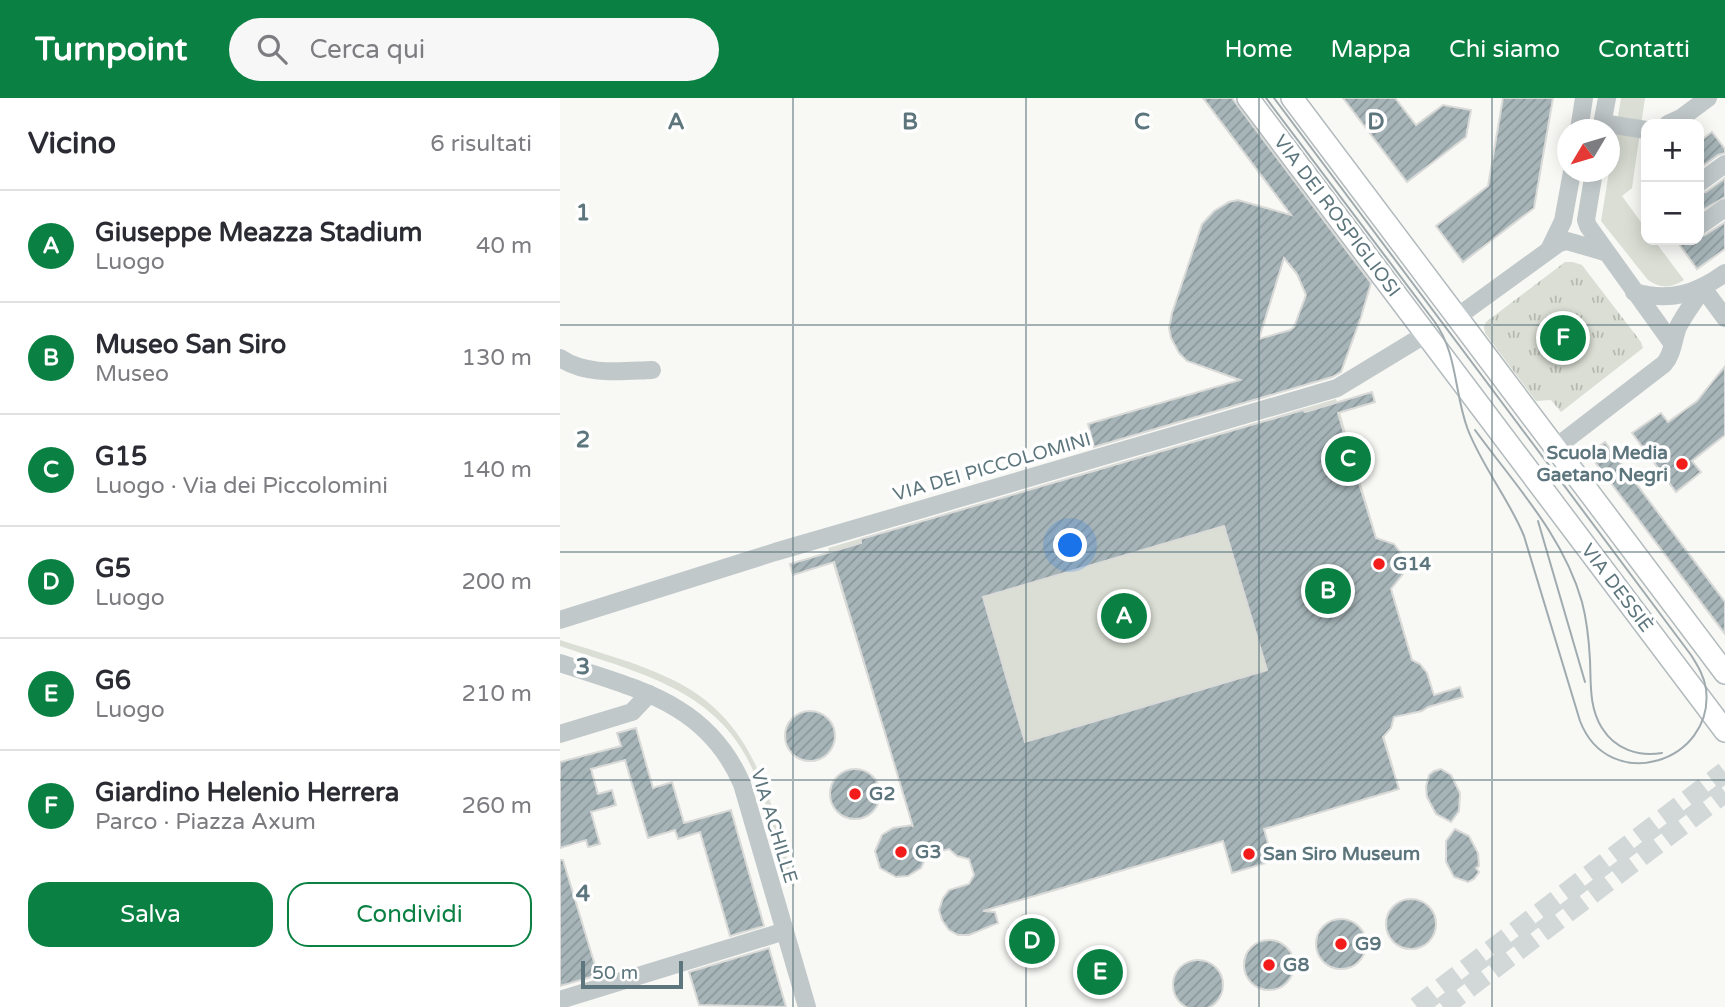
<!DOCTYPE html>
<html lang="it">
<head>
<meta charset="utf-8">
<style>
  body { margin:0; font-family:"Varela Round",sans-serif; background:#f7f7f7; color:#2b2b33 }
  .controls { position:absolute; right:21px; top:21px; display:grid; overflow:hidden; border-radius:14px; box-shadow:0 4px 18px #0003 }
  .controls button { width:63px; height:63px; display:grid; place-items:center; padding:0; border:0; border-bottom:2px solid #e1e1e2; background:#fff; color:#2b2b33; font:35px sans-serif }
  .compass { position:absolute; left:997px; top:21px; width:63px; height:63px; border-radius:50%; background:#fff; box-shadow:0 4px 18px #0003; rotate:232deg }
  .scale { position:absolute; left:21px; bottom:18px; width:102px; box-sizing:border-box; padding-left:7px; border:4px solid #5d767d; border-top:0; font-size:19px; line-height:24px; white-space:nowrap; color:#5d767d; -webkit-text-stroke:5px #fff; paint-order:stroke }
  .you { position:absolute; left:511px; top:448px; width:24px; height:24px; margin:-18px; border:5px solid #fff; border-radius:50%; background:#1a73e8; box-shadow:0 0 0 10px #1a73e833 }
  .badge { display:grid; place-items:center; width:46px; height:46px; border-radius:50%; background:#0b8043; color:#fff; font-size:23px; font-weight:700 }
  .pin { position:absolute; translate:-50% -50%; border:4px solid #fff; box-shadow:0 2px 7px #0006 }
  .list { margin:0; padding:0; list-style:none }
  h2 { display:flex; justify-content:space-between; align-items:center; height:91px; margin:0; padding:0 28px; font-size:30px }
  h2 small { font-size:23px; font-weight:400; color:#7c7c81 }
  .list li { display:grid; grid-template-columns:46px 1fr auto; gap:21px; align-items:center; box-sizing:border-box; height:112px; padding:0 28px; border-top:2px solid #e1e1e2 }
  .list b { display:block; font-size:26px; white-space:nowrap }
  .list p { margin:0; font-size:23px; white-space:nowrap; color:#7c7c81 }
  .list em { font-size:23px; font-style:normal; color:#7c7c81 }
  .actions { display:flex; gap:14px; padding:21px 28px }
  .actions a { flex:1; padding:16px 0; border:2px solid #0b8043; border-radius:21px; text-align:center; font-size:24px; color:#0b8043 }
  .actions .main { background:#0b8043; color:#fff }
  .icon { flex:none; width:38px; height:38px; fill:none; stroke:currentColor; stroke-width:2; stroke-linecap:round; stroke-linejoin:round }
  .map { position:relative; flex:none; width:1165px; height:909px; overflow:hidden }
  header { display:flex; align-items:center; gap:42px; box-sizing:border-box; height:98px; padding:0 35px; background:#0b8043; color:#fff }
  header strong { font-size:33px }
  nav { display:flex; gap:38px; margin-inline-start:auto; font-size:24px }
  .search { width:490px; height:63px; background:#f7f7f7; display:flex; align-items:center; gap:18px; box-sizing:border-box; padding:0 24px; border-radius:38px; color:#7c7c81; font-size:26px }
  main { display:flex }
  aside { flex:1; background:#fff }
  .map>svg:first-child { display:block }
  .green { fill:#daded4 }
  .park { fill:url(#park-tufts) }
  .building { fill:url(#building-hatch); stroke:#dadad8; stroke-width:2; fill-rule:evenodd }
  .lines { fill:none; stroke-linecap:round; stroke-linejoin:round }
  .major-tunnel { stroke:#d1d8d7; stroke-width:21; stroke-dasharray:21 10; stroke-linecap:butt }
  .major-casing { stroke:#b2babd; stroke-width:24 }
  .minor { stroke:#c1c8ca; stroke-width:18 }
  .major { stroke:#fff; stroke-width:21 }
  .tram { stroke:#a0abaf; stroke-width:2 }
  .grid { fill:none; stroke:#5d767d; stroke-width:2; stroke-opacity:0.55 }
  .poi-dot { fill:#f21c1b; stroke:#fff; stroke-width:2.5 }
  .labels { text-anchor:middle; dominant-baseline:central; stroke-width:7; stroke-linejoin:round; paint-order:stroke }
  .street-label { font-size:19px; fill:#5d767d; stroke:#fff }
  .poi-label { font-size:19px; font-weight:bold; fill:#5d767d; stroke:#fff; text-anchor:start }
  .grid-label { font-size:23px; text-anchor:middle; font-weight:bold; fill:#5d767d; stroke:#fff; stroke-width:7; stroke-linejoin:round; paint-order:stroke }
</style>
</head>
<body>
<header>
<strong>Turnpoint</strong>
<div class="search"><svg class="icon" aria-label="search" viewBox="0 0 24 24"><circle cx="10" cy="10" r="6"/><path d="M15 15l6 6"/></svg>Cerca qui</div>
<nav><a>Home</a><a>Mappa</a><a>Chi siamo</a><a>Contatti</a></nav>
</header>
<main>
<aside>
<h2>Vicino<small>6 risultati</small></h2>
<ul class="list">
<li><span class="badge">A</span><div><b>Giuseppe Meazza Stadium</b><p>Luogo</p></div><em>40 m</em></li>
<li><span class="badge">B</span><div><b>Museo San Siro</b><p>Museo</p></div><em>130 m</em></li>
<li><span class="badge">C</span><div><b>G15</b><p>Luogo · Via dei Piccolomini</p></div><em>140 m</em></li>
<li><span class="badge">D</span><div><b>G5</b><p>Luogo</p></div><em>200 m</em></li>
<li><span class="badge">E</span><div><b>G6</b><p>Luogo</p></div><em>210 m</em></li>
<li><span class="badge">F</span><div><b>Giardino Helenio Herrera</b><p>Parco · Piazza Axum</p></div><em>260 m</em></li>
</ul>
<div class="actions"><a class="main">Salva</a><a>Condividi</a></div>
</aside>
<div class="map">
<svg width="1165" height="909" viewBox="0 0 1165 909">
  <defs>
    <pattern id="park-tufts" width="24" height="20" patternUnits="userSpaceOnUse" patternTransform="scale(1.75)"><rect width="24" height="20" fill="#daded4"/><path d="M3 7l-1-3M5 7V3M7 7l1-3M15 17l-1-3M17 17v-4M19 17l1-3" fill="none" stroke="#b4b9b1"/></pattern>
    <pattern id="building-hatch" width="6" height="6" patternUnits="userSpaceOnUse" patternTransform="scale(1.75)"><rect width="6" height="6" fill="#a7b5b8"/><path d="M-1 1l2-2M0 6l6-6M5 7l2-2" fill="none" stroke="#8b989b"/></pattern>
  </defs>
  <rect width="100%" height="100%" fill="#f8f8f5"/>
  <g class="green">
    <path d="M1061,0H1085L1072,90L1062,98L1086,131V142H1094L1124,182C1112,190 1100,191 1088,182L1041,123Z"/>
    <polygon points="776,301 860,587 813,601 834,671 422,794 400,722 355,735 268,450"/>
    <path d="M0,542C37,554 76,564 111,581C198,622 211,706 235,789L227,784C216,745 208,703 190,666C154,590 73,573 0,548Z"/>
  </g>
  <polygon class="park" points="1005,164 1013,164 1022,167 1081,244 1083,250 1001,314 991,302 976,303 925,235 924,229 926,224"/>
  <g class="building">
    <path d="M643,0H672L811,185L801,219L781,274L772,279L534,349L528,326L680,282L627,263L619,255L611,240L609,230L612,215L642,126L654,113L669,104L678,102L731,117ZM724,160L737,176L746,197L734,229L730,232L699,241Z"/>
    <polygon points="783,0 835,0 856,27 883,7 911,12 906,39 847,84"/>
    <polygon points="943,0 993,0 974,110 903,164 876,128 928,88"/>
    <polygon points="1152,34 1165,51 1165,55 1158,57 1139,71 1139,44"/>
    <polygon points="1165,80 1165,99 1139,114 1139,96 1146,94"/>
    <polygon points="1165,124 1165,151 1137,171 1116,142 1139,142 1139,139 1145,137"/>
    <polygon points="1165,268 1165,337 1132,363 1141,374 1116,394 1072,335 1101,315 1108,324 1137,303"/>
    <path d="M812,294L815,304L778,315L784,335L803,340L813,356L812,370L799,385L816,440L834,446L843,458V476L831,491L852,562L860,566L867,575L874,597L900,589L903,599L868,609L862,613L834,619L831,630L823,639L839,691L704,731L713,763L672,775L663,743L423,813L435,814L438,825L409,837H398L389,832L382,822L379,812L383,800L389,792L409,786L414,777L409,761L397,758L389,751L367,757L361,770L348,778L336,779L320,770L315,753L322,737L333,730L352,727L353,729L274,464L233,477L230,466L301,445V441L743,312L745,314ZM664,428L707,572L465,644L423,499Z"/>
    <polygon points="1045,344 1165,504 1165,536 1029,356"/>
    <circle cx="250" cy="638" r="25"/>
    <polygon points="76,630 93,690 112,684 124,725 171,712 204,828 170,838 140,734 118,741 115,732 88,740 65,662 31,671 38,696 52,692 56,707 31,714 40,746 28,749 26,742 0,750 0,664 61,648 57,635"/>
    <circle cx="295" cy="696" r="25"/>
    <polygon points="881,671 891,677 900,695 899,713 891,724 876,716 867,699 866,689 869,677 874,673"/>
    <polygon points="895,731 909,738 918,755 919,768 916,770 919,774 914,781 908,784 894,779 886,764 886,743"/>
    <polygon points="0,762 3,762 38,877 0,888"/>
    <circle cx="851" cy="826" r="25"/>
    <polygon points="463,817 485,821 497,835 498,847 495,855 488,863 480,868 470,869 459,865 448,851 447,843 449,830"/>
    <circle cx="781" cy="846" r="25"/>
    <circle cx="709" cy="867" r="25"/>
    <circle cx="540" cy="874" r="25"/>
    <polygon points="209,850 226,909 139,907 129,874"/>
    <circle cx="638" cy="887" r="25"/>
  </g>
  <g class="lines">
    <g class="major-tunnel">
      <polyline points="857,909 1165,674"/>
      <polyline points="883,909 1165,694"/>
    </g>
    <defs>
      <g id="major">
        <polyline points="688,0 1165,633"/>
        <polyline points="732,0 1165,575"/>
      </g>
    </defs>
    <use href="#major" class="major-casing"/>
    <g class="minor">
      <polyline points="1042,25 1086,32"/>
      <polyline points="1108,26 1121,20 1148,0"/>
      <polyline points="1019,32 1024,0"/>
      <polyline points="1041,32 1047,0"/>
      <polyline points="1034,74 1026,122 1028,128 1112,245"/>
      <polyline points="1139,85 1165,66"/>
      <polyline points="1139,128 1165,110"/>
      <polyline points="990,150 1003,123 1012,74"/>
      <polyline points="1143,190 1165,220"/>
      <path d="M1074,194C1110,204 1136,196 1165,175"/>
      <polyline points="897,219 999,145 1007,143 1045,154"/>
      <path d="M0,260C26,278 62,273 92,272"/>
      <path d="M995,350L1104,266C1113,256 1113,242 1118,229C1125,215 1135,203 1143,190"/>
      <polyline points="0,522 215,454 777,290 866,236"/>
      <path d="M0,565C76,591 147,604 182,686L247,909"/>
      <polyline points="0,636 72,614 89,596"/>
      <polyline points="0,902 225,833"/>
    </g>
    <use href="#major" class="major"/>
    <g class="tram">
      <path d="M706,0L874,223C898,255 894,296 908,332C923,370 949,401 964,438L1020,623C1049,698 1155,664 1146,591C1144,578 1138,568 1131,557L714,0"/>
      <path d="M915,332C955,387 1003,437 1022,504C1027,523 1029,543 1030,562C1031,585 1029,610 1042,630C1055,651 1078,659 1102,655"/>
      <polyline points="978,423 1025,584"/>
    </g>
  </g>
  <path class="grid" d="M233,0V909M466,0V909M699,0V909M932,0V909M0,227H1165M0,454H1165M0,682H1165"/>
  <g class="poi-dot">
    <circle cx="1122" cy="366" r="7"/>
    <circle cx="819" cy="466" r="7"/>
    <circle cx="295" cy="696" r="7"/>
    <circle cx="341" cy="754" r="7"/>
    <circle cx="689" cy="756" r="7"/>
    <circle cx="781" cy="846" r="7"/>
    <circle cx="709" cy="867" r="7"/>
  </g>
  <g class="labels">
    <g class="street-label">
      <text transform="translate(777 118) rotate(53)">VIA DEI ROSPIGLIOSI</text>
      <text transform="translate(432 369) rotate(-16)">VIA DEI PICCOLOMINI</text>
      <text transform="translate(1057 490) rotate(53)">VIA DESSIÈ</text>
      <text transform="translate(214 728) rotate(73)">VIA ACHILLE</text>
    </g>
    <g class="poi-label">
      <text x="1108" y="355" text-anchor="end">Scuola Media<tspan x="1108" dy="22">Gaetano Negri</tspan></text>
      <text x="833" y="466">G14</text>
      <text x="309" y="696">G2</text>
      <text x="355" y="754">G3</text>
      <text x="703" y="756">San Siro Museum</text>
      <text x="795" y="846">G9</text>
      <text x="723" y="867">G8</text>
    </g>
  </g>
  <g class="grid-label">
    <text x="116" y="31">A</text>
    <text x="350" y="31">B</text>
    <text x="582" y="31">C</text>
    <text x="816" y="31">D</text>
    <text x="23" y="122">1</text>
    <text x="23" y="349">2</text>
    <text x="23" y="576">3</text>
    <text x="23" y="803">4</text>
  </g>
</svg>
<div class="controls">
<button>+</button>
<button>−</button>
</div>
<svg class="compass" viewBox="-18 -18 36 36"><path d="M0-13l5 13h-10z" fill="#e53935"/><path d="M0 13l5-13h-10z" fill="#7c7c81"/></svg>
<div class="scale">50 m</div>
<div class="you"></div>
<div class="pin badge" style="left:564px;top:518px">A</div>
<div class="pin badge" style="left:768px;top:493px">B</div>
<div class="pin badge" style="left:788px;top:361px">C</div>
<div class="pin badge" style="left:472px;top:843px">D</div>
<div class="pin badge" style="left:540px;top:874px">E</div>
<div class="pin badge" style="left:1003px;top:240px">F</div>
</div>
</main>
</body>
</html>
